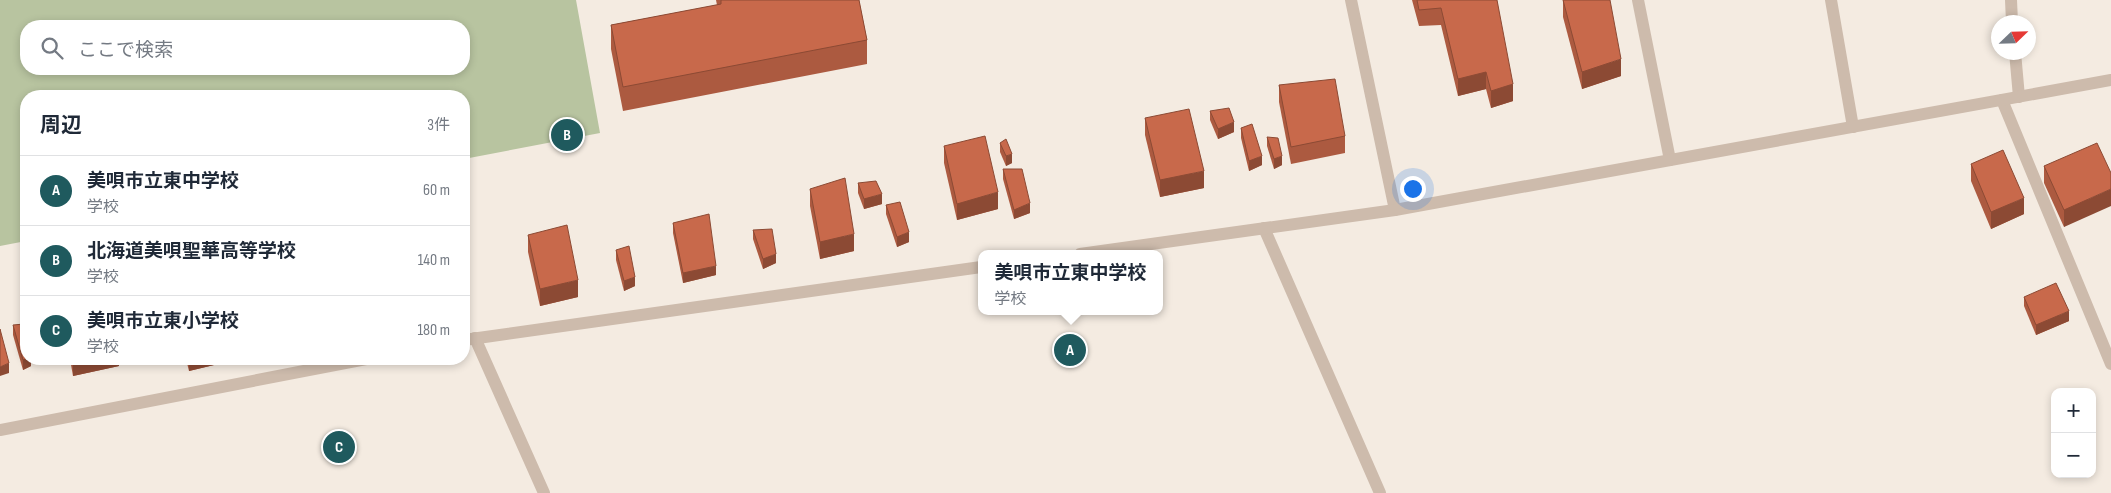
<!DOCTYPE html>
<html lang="ja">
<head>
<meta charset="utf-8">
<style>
  body { margin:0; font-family:"Sofia Sans Condensed","Noto Sans JP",sans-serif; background:#f6f6f7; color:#1f2937 }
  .controls { position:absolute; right:15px; bottom:15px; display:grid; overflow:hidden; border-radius:10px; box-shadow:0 2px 8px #0003 }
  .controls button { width:45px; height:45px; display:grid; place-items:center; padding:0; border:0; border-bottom:1px solid #e0e1e3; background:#fff; color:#1f2937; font:25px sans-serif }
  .compass { position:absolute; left:1991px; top:15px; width:45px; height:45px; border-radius:50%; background:#fff; box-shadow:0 2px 8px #0003; rotate:67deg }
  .you { position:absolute; left:1412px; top:188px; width:18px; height:18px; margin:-12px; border:4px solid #fff; border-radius:50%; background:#1a73e8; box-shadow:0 0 0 8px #1a73e833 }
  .badge { display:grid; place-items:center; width:32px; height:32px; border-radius:50%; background:#1f5a5e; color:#fff; font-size:16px; font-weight:700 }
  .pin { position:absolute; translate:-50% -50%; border:2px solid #fff; box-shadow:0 1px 5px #0006 }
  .popup { position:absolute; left:978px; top:250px; width:185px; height:65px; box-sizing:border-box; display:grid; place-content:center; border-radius:10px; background:#fff; filter:drop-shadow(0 1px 4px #0005); font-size:16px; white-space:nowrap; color:#747a83 }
  .popup b { font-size:19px; color:#1f2937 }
  .popup::after { content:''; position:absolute; left:50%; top:100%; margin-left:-10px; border:10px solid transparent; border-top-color:#fff }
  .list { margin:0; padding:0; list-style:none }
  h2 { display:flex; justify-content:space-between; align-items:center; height:65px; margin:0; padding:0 20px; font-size:21px }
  h2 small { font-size:16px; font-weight:400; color:#747a83 }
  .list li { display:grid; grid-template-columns:32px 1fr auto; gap:15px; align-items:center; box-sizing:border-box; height:70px; padding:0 20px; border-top:1px solid #e0e1e3 }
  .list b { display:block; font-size:19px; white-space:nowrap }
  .list p { margin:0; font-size:16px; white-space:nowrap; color:#747a83 }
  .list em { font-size:16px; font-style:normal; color:#747a83 }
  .icon { flex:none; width:28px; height:28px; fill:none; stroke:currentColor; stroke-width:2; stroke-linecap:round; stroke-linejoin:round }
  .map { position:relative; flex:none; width:2111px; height:493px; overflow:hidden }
  .search { position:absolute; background:#fff; box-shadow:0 2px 8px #0003; left:20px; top:20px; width:450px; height:55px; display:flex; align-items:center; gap:12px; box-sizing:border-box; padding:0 18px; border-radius:20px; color:#747a83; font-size:19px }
  .panel { position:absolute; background:#fff; box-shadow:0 2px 8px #0003; left:20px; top:90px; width:450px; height:275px; border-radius:20px }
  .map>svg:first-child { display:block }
  .green { fill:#b8c4a0; fill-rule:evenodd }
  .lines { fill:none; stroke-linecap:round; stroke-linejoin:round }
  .minor { stroke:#cdbbac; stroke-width:12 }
  .wall { fill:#ac5a40 }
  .shaded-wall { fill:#8c4a34 }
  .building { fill:#c8694b; stroke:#8c4a34 }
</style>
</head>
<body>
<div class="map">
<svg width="2111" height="493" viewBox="0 0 2111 493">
  <rect width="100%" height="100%" fill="#f4ebe1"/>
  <path class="green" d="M0,0H576L600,133L464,159V96H26V241L0,246ZM26,26H464V69H26Z"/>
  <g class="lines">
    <g class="minor">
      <polyline points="1351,0 1395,210"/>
      <polyline points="1638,0 1670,160"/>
      <polyline points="1831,0 1853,127"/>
      <polyline points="2011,0 2012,22"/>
      <polyline points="2015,52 2019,97"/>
      <polyline points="2002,100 2111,364"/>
      <polyline points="1264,228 1380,493"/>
      <polyline points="1080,254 1395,210 2111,80"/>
      <polyline points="475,338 544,493"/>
      <polyline points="464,340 981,267"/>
      <polyline points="0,430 366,359"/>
    </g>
  </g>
  <g class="wall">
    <polygon points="716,0 859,0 867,40 867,64 623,111 611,49 611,25 717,5"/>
    <polygon points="1412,0 1497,0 1513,101 1491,108 1486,89 1458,96 1441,25 1419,26"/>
    <polygon points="1563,0 1621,76 1582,89 1563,17"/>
    <polygon points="1279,85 1345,136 1345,153 1291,164 1279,102"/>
    <polygon points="1210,111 1234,132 1218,139 1210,120"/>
    <polygon points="1145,118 1204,188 1160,197 1145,135"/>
    <polygon points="1241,128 1262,165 1249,171 1241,138"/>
    <polygon points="1267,137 1282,165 1274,169 1267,146"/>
    <polygon points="1000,143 1012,163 1006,166 1000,152"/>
    <polygon points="944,146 998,209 957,220 944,163"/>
    <polygon points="1971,164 2024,214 1991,229 1971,181"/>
    <polygon points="2044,166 2111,173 2064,227 2044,183"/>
    <polygon points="1003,169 1030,213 1014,219 1003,179"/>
    <polygon points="858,183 882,204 864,209 858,193"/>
    <polygon points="810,189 854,251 820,259 810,206"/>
    <polygon points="886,205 909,242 897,247 886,214"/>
    <polygon points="673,223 716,275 683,283 673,233"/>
    <polygon points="753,230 776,263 763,269 753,239"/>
    <polygon points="528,235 578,297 540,306 528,252"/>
    <polygon points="616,250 635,286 624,291 616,260"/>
    <polygon points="2024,297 2069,321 2036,335 2024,306"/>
    <polygon points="13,325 31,359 31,366 23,370 13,335"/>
    <polygon points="70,359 119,359 119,366 73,376"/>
    <polygon points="186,359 239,359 189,371"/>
  </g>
  <g class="shaded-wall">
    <polygon points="1621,59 1621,76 1582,89 1582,72"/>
    <polygon points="1486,72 1486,89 1458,96 1458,79"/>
    <polygon points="1513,84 1513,101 1491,108 1491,91"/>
    <polygon points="1234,122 1234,132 1218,139 1218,129"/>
    <polygon points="1012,154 1012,163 1006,166 1006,156"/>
    <polygon points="1262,156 1262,165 1249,171 1249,161"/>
    <polygon points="1282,156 1282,165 1274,169 1274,159"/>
    <polygon points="1204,171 1204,188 1160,197 1160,180"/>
    <polygon points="2111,189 2111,206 2064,227 2064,210"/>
    <polygon points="998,192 998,209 957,220 957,204"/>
    <polygon points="882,194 882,204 864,209 864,199"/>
    <polygon points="2024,198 2024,214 1991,229 1991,212"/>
    <polygon points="1030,203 1030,213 1014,219 1014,210"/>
    <polygon points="909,232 909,242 897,247 897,237"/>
    <polygon points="854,234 854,251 820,259 820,242"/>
    <polygon points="776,254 776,263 763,269 763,259"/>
    <polygon points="716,266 716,275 683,283 683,273"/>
    <polygon points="635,277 635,286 624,291 624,281"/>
    <polygon points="578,280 578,297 540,306 540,289"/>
    <polygon points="2069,311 2069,321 2036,335 2036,325"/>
    <polygon points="26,359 31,359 31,366 23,370 23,360"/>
    <polygon points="73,359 119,359 119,366 73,376"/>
    <polygon points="189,359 239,359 189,371"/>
    <polygon points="277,359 289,359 277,361"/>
    <polygon points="9,363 9,373 0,376 0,367"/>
  </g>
  <g class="building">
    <polygon points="721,0 859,0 867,40 623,87 611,25 721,4"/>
    <polygon points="1417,0 1497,0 1513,84 1491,91 1486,72 1458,79 1441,8 1419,10"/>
    <polygon points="1563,0 1610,0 1621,59 1582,72"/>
    <polygon points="1335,79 1345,136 1291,147 1279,85"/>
    <polygon points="1229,108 1234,122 1218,129 1210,111"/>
    <polygon points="1189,109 1204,171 1160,180 1145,118"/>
    <polygon points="1252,124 1262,156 1249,161 1241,128"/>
    <polygon points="985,136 998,192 957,204 944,146"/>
    <polygon points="1267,137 1278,138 1282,156 1274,159"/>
    <polygon points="1006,139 1012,154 1006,156 1000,143"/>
    <polygon points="2097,143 2111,173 2111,189 2064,210 2044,166"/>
    <polygon points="2003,150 2024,198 1991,212 1971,164"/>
    <polygon points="1003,169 1022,169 1030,203 1014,210"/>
    <polygon points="845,178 854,234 820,242 810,189"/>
    <polygon points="876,181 882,194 864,199 858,183"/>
    <polygon points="900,202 909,232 897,237 886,205"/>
    <polygon points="709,214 716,266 683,273 673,223"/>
    <polygon points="567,225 578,280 540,289 528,235"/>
    <polygon points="772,229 776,254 763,259 753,230"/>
    <polygon points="629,246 635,277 624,281 616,250"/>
    <polygon points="2056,283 2069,311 2036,325 2024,297"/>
    <polygon points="24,324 26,334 26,359 23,360 13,325"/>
    <polygon points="0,329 9,363 0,367"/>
  </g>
</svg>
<div class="controls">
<button>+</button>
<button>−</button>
</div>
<svg class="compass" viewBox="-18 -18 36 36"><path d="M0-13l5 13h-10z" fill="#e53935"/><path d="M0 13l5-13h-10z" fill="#747a83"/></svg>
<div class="you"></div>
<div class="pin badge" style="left:1070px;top:350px">A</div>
<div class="popup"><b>美唄市立東中学校</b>学校</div>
<div class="pin badge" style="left:567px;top:135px">B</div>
<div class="pin badge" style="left:339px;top:447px">C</div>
<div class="search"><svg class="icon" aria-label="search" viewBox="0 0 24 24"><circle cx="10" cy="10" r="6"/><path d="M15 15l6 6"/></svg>ここで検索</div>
<section class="panel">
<h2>周辺<small>3件</small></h2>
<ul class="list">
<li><span class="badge">A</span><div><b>美唄市立東中学校</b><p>学校</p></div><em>60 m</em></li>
<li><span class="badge">B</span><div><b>北海道美唄聖華高等学校</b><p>学校</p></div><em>140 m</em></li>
<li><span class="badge">C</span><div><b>美唄市立東小学校</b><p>学校</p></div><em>180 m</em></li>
</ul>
</section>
</div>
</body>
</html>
